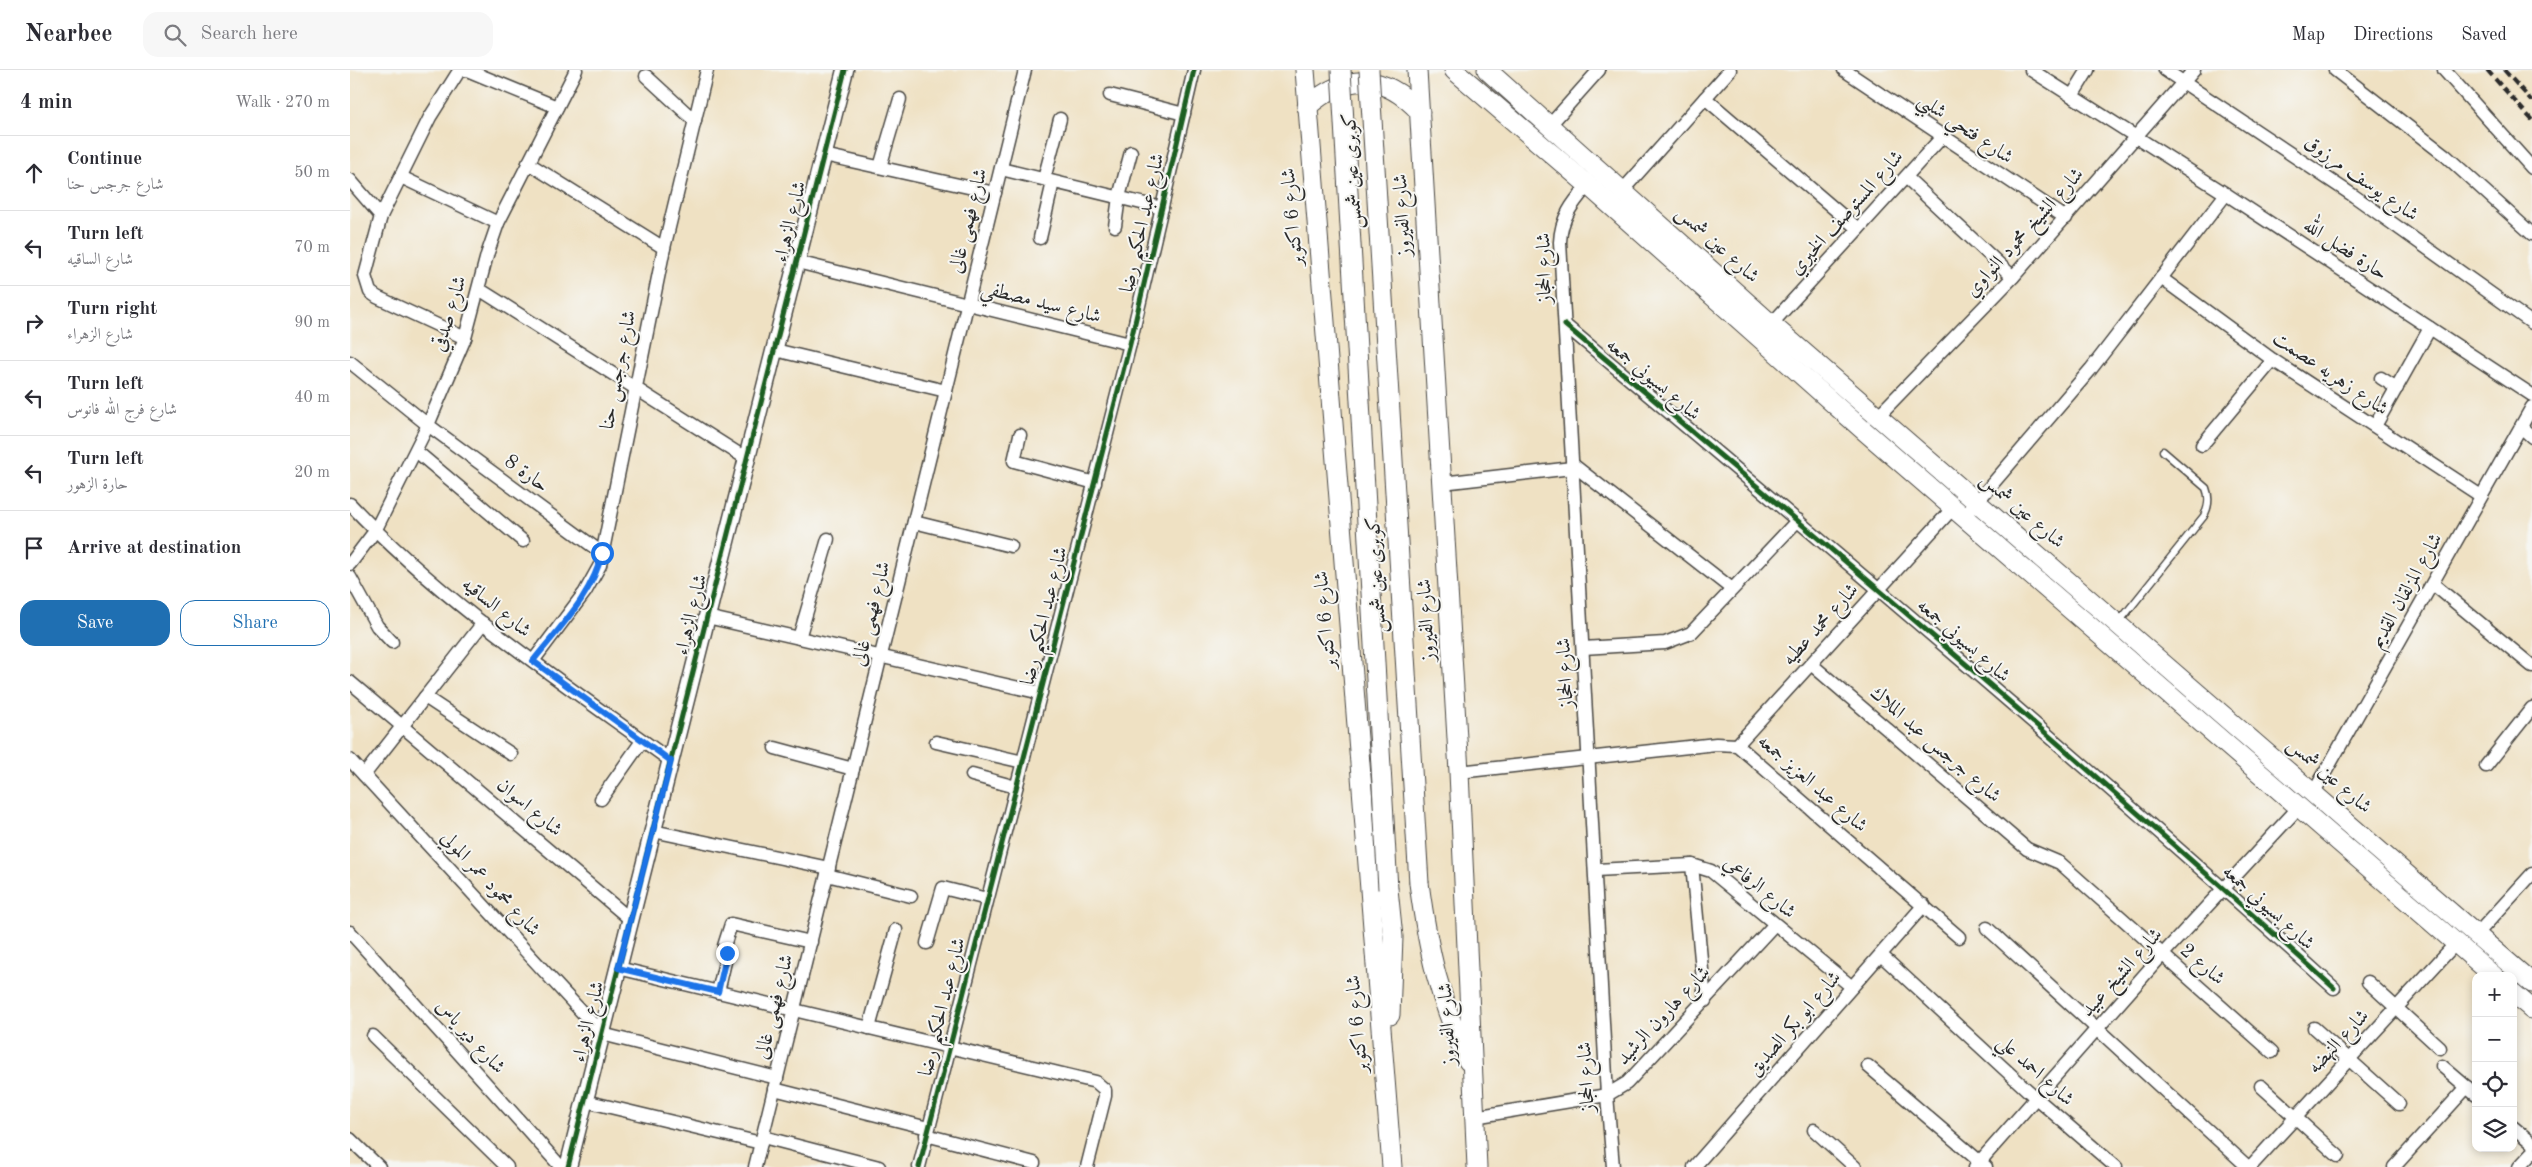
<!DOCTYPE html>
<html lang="en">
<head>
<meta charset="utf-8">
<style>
  body { margin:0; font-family:"Old Standard TT",Amiri,serif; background:#f7f7f7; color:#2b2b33 }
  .controls { position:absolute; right:15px; bottom:15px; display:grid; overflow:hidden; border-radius:10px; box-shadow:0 2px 8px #0003 }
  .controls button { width:45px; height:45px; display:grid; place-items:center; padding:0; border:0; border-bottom:1px solid #e1e1e2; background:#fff; color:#2b2b33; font:25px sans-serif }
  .stop { position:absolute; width:15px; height:15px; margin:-11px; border:4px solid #1a73e8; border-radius:50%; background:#fff }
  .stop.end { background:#1a73e8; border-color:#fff; box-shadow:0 1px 5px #0008 }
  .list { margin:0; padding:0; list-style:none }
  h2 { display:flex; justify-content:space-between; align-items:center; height:65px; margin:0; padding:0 20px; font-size:21px }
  h2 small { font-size:16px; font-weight:400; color:#7c7c81 }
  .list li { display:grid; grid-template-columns:32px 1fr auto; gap:15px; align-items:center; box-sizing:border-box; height:75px; padding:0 20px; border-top:1px solid #e1e1e2 }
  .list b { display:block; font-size:19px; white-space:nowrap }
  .list p { margin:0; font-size:16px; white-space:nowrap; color:#7c7c81 }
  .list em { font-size:16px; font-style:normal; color:#7c7c81 }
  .actions { display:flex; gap:10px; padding:15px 20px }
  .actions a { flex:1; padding:11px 0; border:1px solid #1f6fb2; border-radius:15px; text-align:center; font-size:18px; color:#1f6fb2 }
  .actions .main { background:#1f6fb2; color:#fff }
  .icon { flex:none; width:28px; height:28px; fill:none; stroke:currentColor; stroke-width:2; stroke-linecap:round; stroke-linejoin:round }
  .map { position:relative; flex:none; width:2182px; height:1097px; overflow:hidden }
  header { display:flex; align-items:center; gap:30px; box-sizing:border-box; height:70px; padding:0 25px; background:#fff; border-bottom:1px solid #e1e1e2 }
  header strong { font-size:24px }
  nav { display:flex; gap:28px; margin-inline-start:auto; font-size:18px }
  .search { width:350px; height:45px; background:#f7f7f7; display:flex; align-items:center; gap:12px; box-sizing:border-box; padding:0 18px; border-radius:15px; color:#7c7c81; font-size:19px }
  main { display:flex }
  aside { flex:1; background:#fff }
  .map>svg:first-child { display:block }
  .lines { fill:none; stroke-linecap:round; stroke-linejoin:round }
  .service-casing { stroke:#484642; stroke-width:9 }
  .minor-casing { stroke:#484642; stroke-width:15 }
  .tertiary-casing { stroke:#484642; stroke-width:19 }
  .secondary-casing { stroke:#484642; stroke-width:21 }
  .service { stroke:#fff; stroke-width:6 }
  .minor { stroke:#fff; stroke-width:12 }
  .tertiary { stroke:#fff; stroke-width:16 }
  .secondary { stroke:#fff; stroke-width:19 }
  .rail { stroke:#2b2b2b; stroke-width:4; stroke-dasharray:8 4; stroke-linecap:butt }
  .secondary-bridge-casing { stroke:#484642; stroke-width:21; stroke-linecap:butt }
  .secondary-bridge { stroke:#fff; stroke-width:19 }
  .cycleway-casing { stroke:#f6f6f2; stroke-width:8 }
  .cycleway { stroke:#1b5e20; stroke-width:5 }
  .route { stroke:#1a73e8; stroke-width:6 }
  .labels { text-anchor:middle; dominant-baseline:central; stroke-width:4; stroke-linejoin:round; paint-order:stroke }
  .street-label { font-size:20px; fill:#2b2b2b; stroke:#f6f6f2 }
</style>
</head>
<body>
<header>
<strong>Nearbee</strong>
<div class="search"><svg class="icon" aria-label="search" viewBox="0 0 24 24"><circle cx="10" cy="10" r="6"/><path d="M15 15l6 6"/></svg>Search here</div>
<nav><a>Map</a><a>Directions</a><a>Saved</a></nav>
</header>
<main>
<aside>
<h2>4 min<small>Walk · 270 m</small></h2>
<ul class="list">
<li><svg class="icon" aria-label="ahead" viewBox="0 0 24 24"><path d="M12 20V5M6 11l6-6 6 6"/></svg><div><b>Continue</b><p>شارع جرجس حنا</p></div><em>50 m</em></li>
<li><svg class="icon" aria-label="left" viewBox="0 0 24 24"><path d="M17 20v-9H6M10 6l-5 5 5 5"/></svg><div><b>Turn left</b><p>شارع الساقيه</p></div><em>70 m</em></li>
<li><svg class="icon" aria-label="right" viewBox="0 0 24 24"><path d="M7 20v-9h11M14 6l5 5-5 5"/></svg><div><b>Turn right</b><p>شارع الزهراء</p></div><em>90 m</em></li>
<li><svg class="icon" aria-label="left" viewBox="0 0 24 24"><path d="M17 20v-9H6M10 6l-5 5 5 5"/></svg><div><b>Turn left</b><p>شارع فرج الله فانوس</p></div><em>40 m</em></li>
<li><svg class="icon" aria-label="left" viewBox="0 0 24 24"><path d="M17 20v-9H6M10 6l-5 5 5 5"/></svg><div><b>Turn left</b><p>حارة الزهور</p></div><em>20 m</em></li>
<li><svg class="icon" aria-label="arrive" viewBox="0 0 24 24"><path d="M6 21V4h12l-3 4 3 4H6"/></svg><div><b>Arrive at destination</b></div></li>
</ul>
<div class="actions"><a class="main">Save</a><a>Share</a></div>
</aside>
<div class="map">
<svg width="2182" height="1097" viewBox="0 0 2182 1097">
  <rect width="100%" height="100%" fill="#f6f6f2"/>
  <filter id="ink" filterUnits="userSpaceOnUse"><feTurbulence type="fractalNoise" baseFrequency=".02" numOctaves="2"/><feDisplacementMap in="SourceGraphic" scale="10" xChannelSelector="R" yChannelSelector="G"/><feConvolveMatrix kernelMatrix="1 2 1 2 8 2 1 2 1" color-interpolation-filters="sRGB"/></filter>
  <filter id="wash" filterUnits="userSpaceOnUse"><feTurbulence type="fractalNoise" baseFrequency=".0096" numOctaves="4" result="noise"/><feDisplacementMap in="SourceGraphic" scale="20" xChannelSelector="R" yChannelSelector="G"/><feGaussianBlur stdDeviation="1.12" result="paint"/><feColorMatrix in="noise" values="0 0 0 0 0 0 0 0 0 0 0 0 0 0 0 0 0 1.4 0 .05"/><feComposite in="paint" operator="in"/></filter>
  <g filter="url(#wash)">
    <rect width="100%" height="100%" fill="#efe1c3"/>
  </g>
  <g filter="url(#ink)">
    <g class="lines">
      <defs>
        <path id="service" d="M1769,552L1854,446C1859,436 1860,428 1856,418L1813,381"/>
        <g id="minor">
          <polyline points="1494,0 1716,148"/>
          <polyline points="1681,0 1876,124 2182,325"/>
          <polyline points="1815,0 2004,126 2182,253"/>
          <polyline points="1985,0 2096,86 2182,164"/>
          <polyline points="2094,0 2182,98"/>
          <polyline points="296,6 345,51"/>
          <polyline points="760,25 834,44"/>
          <polyline points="1722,26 1738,0"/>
          <polyline points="1355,28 1508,159"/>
          <polyline points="1200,55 1249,0"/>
          <polyline points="474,85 645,123"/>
          <polyline points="178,93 314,178"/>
          <polyline points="530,97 550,29"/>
          <polyline points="651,99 812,138"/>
          <polyline points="51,107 148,153"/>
          <polyline points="1556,107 1663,207"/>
          <polyline points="694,109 710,49"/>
          <polyline points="0,110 31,146"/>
          <path d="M1238,115C1223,133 1211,147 1210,172L1257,1025L1263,1097"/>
          <polyline points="1272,121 1380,0"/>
          <polyline points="765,156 769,127 781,82"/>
          <polyline points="690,168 703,112"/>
          <polyline points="447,192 780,274"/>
          <polyline points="1811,208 1923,290 2131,426"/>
          <polyline points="129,219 397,389"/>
          <path d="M1215,255C1474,472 1733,691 1984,918"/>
          <polyline points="1416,260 1593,66"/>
          <polyline points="115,268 27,227 20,222 15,206 31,146 80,47 109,1 117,0 207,37"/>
          <polyline points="425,280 596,321"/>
          <polyline points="0,292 78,355 252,483"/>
          <polyline points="2031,308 2047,318"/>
          <polyline points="1528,346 1663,207 1844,0"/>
          <polyline points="2025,356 2080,258"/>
          <polyline points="2171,357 2182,367"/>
          <polyline points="670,365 664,391 745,413"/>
          <polyline points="1852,375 1923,290"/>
          <polyline points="66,381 173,471"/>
          <polyline points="1222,394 1382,519"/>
          <polyline points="1092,413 1222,398"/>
          <path d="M0,434C94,534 211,611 321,691"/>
          <polyline points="1614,447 1741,299 1876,124"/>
          <polyline points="564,452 661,476"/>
          <polyline points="0,494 25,461 78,355 115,268 137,185 148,153 226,0"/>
          <polyline points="0,507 27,556 42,572"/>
          <polyline points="2083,514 2182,596"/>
          <polyline points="357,547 691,623"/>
          <polyline points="449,568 478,469"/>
          <polyline points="1233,578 1315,573 1341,563 1448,450"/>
          <polyline points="183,591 235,522 250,495 314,178 357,0"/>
          <polyline points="1461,594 1677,779 1710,793 1922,982"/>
          <polyline points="0,612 281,850"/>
          <polyline points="75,627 161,684"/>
          <polyline points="586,672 673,692"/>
          <polyline points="1387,675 1603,438"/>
          <polyline points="425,678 503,699"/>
          <polyline points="0,690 252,964 427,1008"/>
          <polyline points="2136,696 2182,638"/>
          <polyline points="1109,702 1366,674 1387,675 1609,867"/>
          <polyline points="14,705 133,553"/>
          <polyline points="622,705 666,717"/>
          <polyline points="1964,722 2182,337"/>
          <polyline points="251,729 292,671"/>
          <polyline points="303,761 479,798"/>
          <polyline points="1342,795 1355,931"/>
          <polyline points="1246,800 1342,795 1361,801 1502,917"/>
          <polyline points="477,805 561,826"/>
          <polyline points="1637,858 1898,1097"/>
          <polyline points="0,862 211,1097"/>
          <polyline points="2127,864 2182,804"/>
          <polyline points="577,873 593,818 637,829"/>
          <polyline points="1531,885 1686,1028 1766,1097"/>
          <polyline points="268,898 746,1012 755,1020 755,1026 737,1097"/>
          <polyline points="2018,912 2090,978"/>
          <polyline points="368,922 377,883 374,876 381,854 461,872"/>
          <polyline points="519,958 546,860"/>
          <polyline points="1964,958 2049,1034"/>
          <polyline points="23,966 157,1097"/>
          <polyline points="1518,996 1636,1097"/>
          <polyline points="2092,996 2126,1025"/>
          <polyline points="1911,1016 1988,1086"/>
          <polyline points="424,1019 578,1058"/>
          <polyline points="235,1031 411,1073"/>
          <polyline points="1124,1047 1257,1025 1277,1013 1424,855"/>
          <polyline points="2163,1057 2182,1073"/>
          <polyline points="1464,1060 1505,1097"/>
          <polyline points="576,1065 684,1093"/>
          <polyline points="413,1067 529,1097"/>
          <polyline points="0,1069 29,1097"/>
          <polyline points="405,1097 675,0"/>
          <polyline points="569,1097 780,274 844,0"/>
          <polyline points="1344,1097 1574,835"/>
          <polyline points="1625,1097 1812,885 1950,736"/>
          <polyline points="1900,1097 2106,873"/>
          <polyline points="2044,1097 2117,1017"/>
          <polyline points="2169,1097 2182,1083"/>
        </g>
        <polyline id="tertiary" points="218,1097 495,0"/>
        <g id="secondary">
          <polyline points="955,0 1042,1097"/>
          <polyline points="1067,0 1109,702 1127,1097"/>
          <polyline points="1104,0 1238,115 1511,358 2144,906"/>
          <polyline points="1137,0 1421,254 2182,913"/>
          <path d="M957,37C996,2 1034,3 1070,42"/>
          <path d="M1069,813C1078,880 1089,930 1118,991"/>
          <polyline points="1038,819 1043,867 1040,945"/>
          <polyline points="2163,923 2182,939"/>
        </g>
      </defs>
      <use href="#service" class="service-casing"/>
      <use href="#minor" class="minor-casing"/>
      <use href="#tertiary" class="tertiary-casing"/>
      <use href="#secondary" class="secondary-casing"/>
      <use href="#service" class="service"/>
      <use href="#minor" class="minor"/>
      <use href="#tertiary" class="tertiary"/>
      <use href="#secondary" class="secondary"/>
      <g class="rail">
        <polyline points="2137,0 2182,50"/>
        <polyline points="2154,0 2182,31"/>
      </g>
      <defs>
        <g id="secondary-bridge">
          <polyline points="991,0 1038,819"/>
          <polyline points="1019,0 1069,813"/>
        </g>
      </defs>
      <use href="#secondary-bridge" class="secondary-bridge-casing"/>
      <use href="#secondary-bridge" class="secondary-bridge"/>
      <defs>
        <g id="cycleway">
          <path d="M1215,255C1474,472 1733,691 1984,918"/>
          <polyline points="218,1097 495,0"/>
          <polyline points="569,1097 780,274 844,0"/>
        </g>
      </defs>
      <use href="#cycleway" class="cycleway-casing"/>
      <use href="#cycleway" class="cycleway"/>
    </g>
  </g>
  <g class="lines" filter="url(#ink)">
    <path class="route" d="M252,483C243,524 209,558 183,591L321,691L268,898L368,922L377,883"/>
  </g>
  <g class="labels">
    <g class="street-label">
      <text transform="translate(1615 59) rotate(34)">شارع فتحي شلبي</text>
      <text transform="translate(1003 101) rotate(-93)">كوبرى عين شمس</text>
      <text transform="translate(2011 109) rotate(35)">شارع يوسف مرزوق</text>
      <text transform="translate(1497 143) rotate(-48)">شارع المستوصف الخيري</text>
      <text transform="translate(1053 145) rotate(-93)">شارع الفيروز</text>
      <text transform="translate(943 147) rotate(-95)">شارع 6 اكتوبر</text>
      <text transform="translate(619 151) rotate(-76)">شارع فهمى غالى</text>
      <text transform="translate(441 152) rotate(-76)">شارع الزهراء</text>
      <text transform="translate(793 153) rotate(-77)">شارع عبد الحكيم رضا</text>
      <text transform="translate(1675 163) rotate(-48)">شارع الشيخ محمود النواوي</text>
      <text transform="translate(1367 175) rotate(42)">شارع عين شمس</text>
      <text transform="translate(1995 180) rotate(33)">حارة فضل الله</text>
      <text transform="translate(1195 198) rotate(-91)">شارع الحجاز</text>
      <text transform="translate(691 233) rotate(14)">شارع سيد مصطفي</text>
      <text transform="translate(100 244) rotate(-73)">شارع صدقي</text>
      <text transform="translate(269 300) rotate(-79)">شارع جرجس حنا</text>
      <text transform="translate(1980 304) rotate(34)">شارع زهريه عصمت</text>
      <text transform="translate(1303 310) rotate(40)">شارع بسيوني جمعه</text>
      <text transform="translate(176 404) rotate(36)">حارة 8</text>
      <text transform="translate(1672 441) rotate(41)">شارع عين شمس</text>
      <text transform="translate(1027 505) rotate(-93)">كوبرى عين شمس</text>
      <text transform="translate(2057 521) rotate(-61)">شارع المزلقان القديم</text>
      <text transform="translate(146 538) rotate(39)">شارع الساقيه</text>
      <text transform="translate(522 544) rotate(-76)">شارع فهمى غالى</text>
      <text transform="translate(342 545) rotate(-76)">شارع الزهراء</text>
      <text transform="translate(695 546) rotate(-76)">شارع عبد الحكيم رضا</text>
      <text transform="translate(976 550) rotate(-95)">شارع 6 اكتوبر</text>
      <text transform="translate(1077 550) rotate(-93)">شارع الفيروز</text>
      <text transform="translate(1471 555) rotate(-48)">شارع محمد عطيه</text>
      <text transform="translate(1613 571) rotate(41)">شارع بسيوني جمعه</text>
      <text transform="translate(1216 603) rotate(-93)">شارع الحجاز</text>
      <text transform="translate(1585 675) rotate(41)">شارع جرجس عبد الملاك</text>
      <text transform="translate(1979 706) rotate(41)">شارع عين شمس</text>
      <text transform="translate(1462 714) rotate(41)">شارع عبد العزيز جمعه</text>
      <text transform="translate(179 738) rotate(40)">شارع اسوان</text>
      <text transform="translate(140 814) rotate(47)">شارع محمود عمر المولي</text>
      <text transform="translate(1409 818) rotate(39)">شارع الرفاعي</text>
      <text transform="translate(1918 838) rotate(42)">شارع بسيوني جمعه</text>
      <text transform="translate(1852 895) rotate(41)">شارع 2</text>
      <text transform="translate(1772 903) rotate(-48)">شارع الشيخ عبيد</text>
      <text transform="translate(425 937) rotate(-76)">شارع فهمى غالى</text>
      <text transform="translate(593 937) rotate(-76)">شارع عبد الحكيم رضا</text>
      <text transform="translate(1314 946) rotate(-47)">شارع هارون الرشيد</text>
      <text transform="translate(239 952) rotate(-76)">شارع الزهراء</text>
      <text transform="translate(1008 954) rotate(-95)">شارع 6 اكتوبر</text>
      <text transform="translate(1098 954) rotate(-93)">شارع الفيروز</text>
      <text transform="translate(1445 954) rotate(-49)">شارع ابو بكر الصديق</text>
      <text transform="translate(120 967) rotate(48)">شارع دير ياس</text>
      <text transform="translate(1989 972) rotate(-47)">شارع النهضه</text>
      <text transform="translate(1685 1001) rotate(42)">شارع احمد علي</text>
      <text transform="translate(1237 1007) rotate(-93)">شارع الحجاز</text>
    </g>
  </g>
</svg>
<div class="controls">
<button>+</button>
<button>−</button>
<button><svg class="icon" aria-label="locate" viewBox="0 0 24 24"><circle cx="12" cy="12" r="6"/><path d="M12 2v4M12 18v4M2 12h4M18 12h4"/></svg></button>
<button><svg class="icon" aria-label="layers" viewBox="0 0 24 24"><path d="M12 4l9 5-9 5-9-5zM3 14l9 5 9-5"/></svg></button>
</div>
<div class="stop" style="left:252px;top:483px"></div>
<div class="stop end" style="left:377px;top:883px"></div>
</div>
</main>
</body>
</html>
